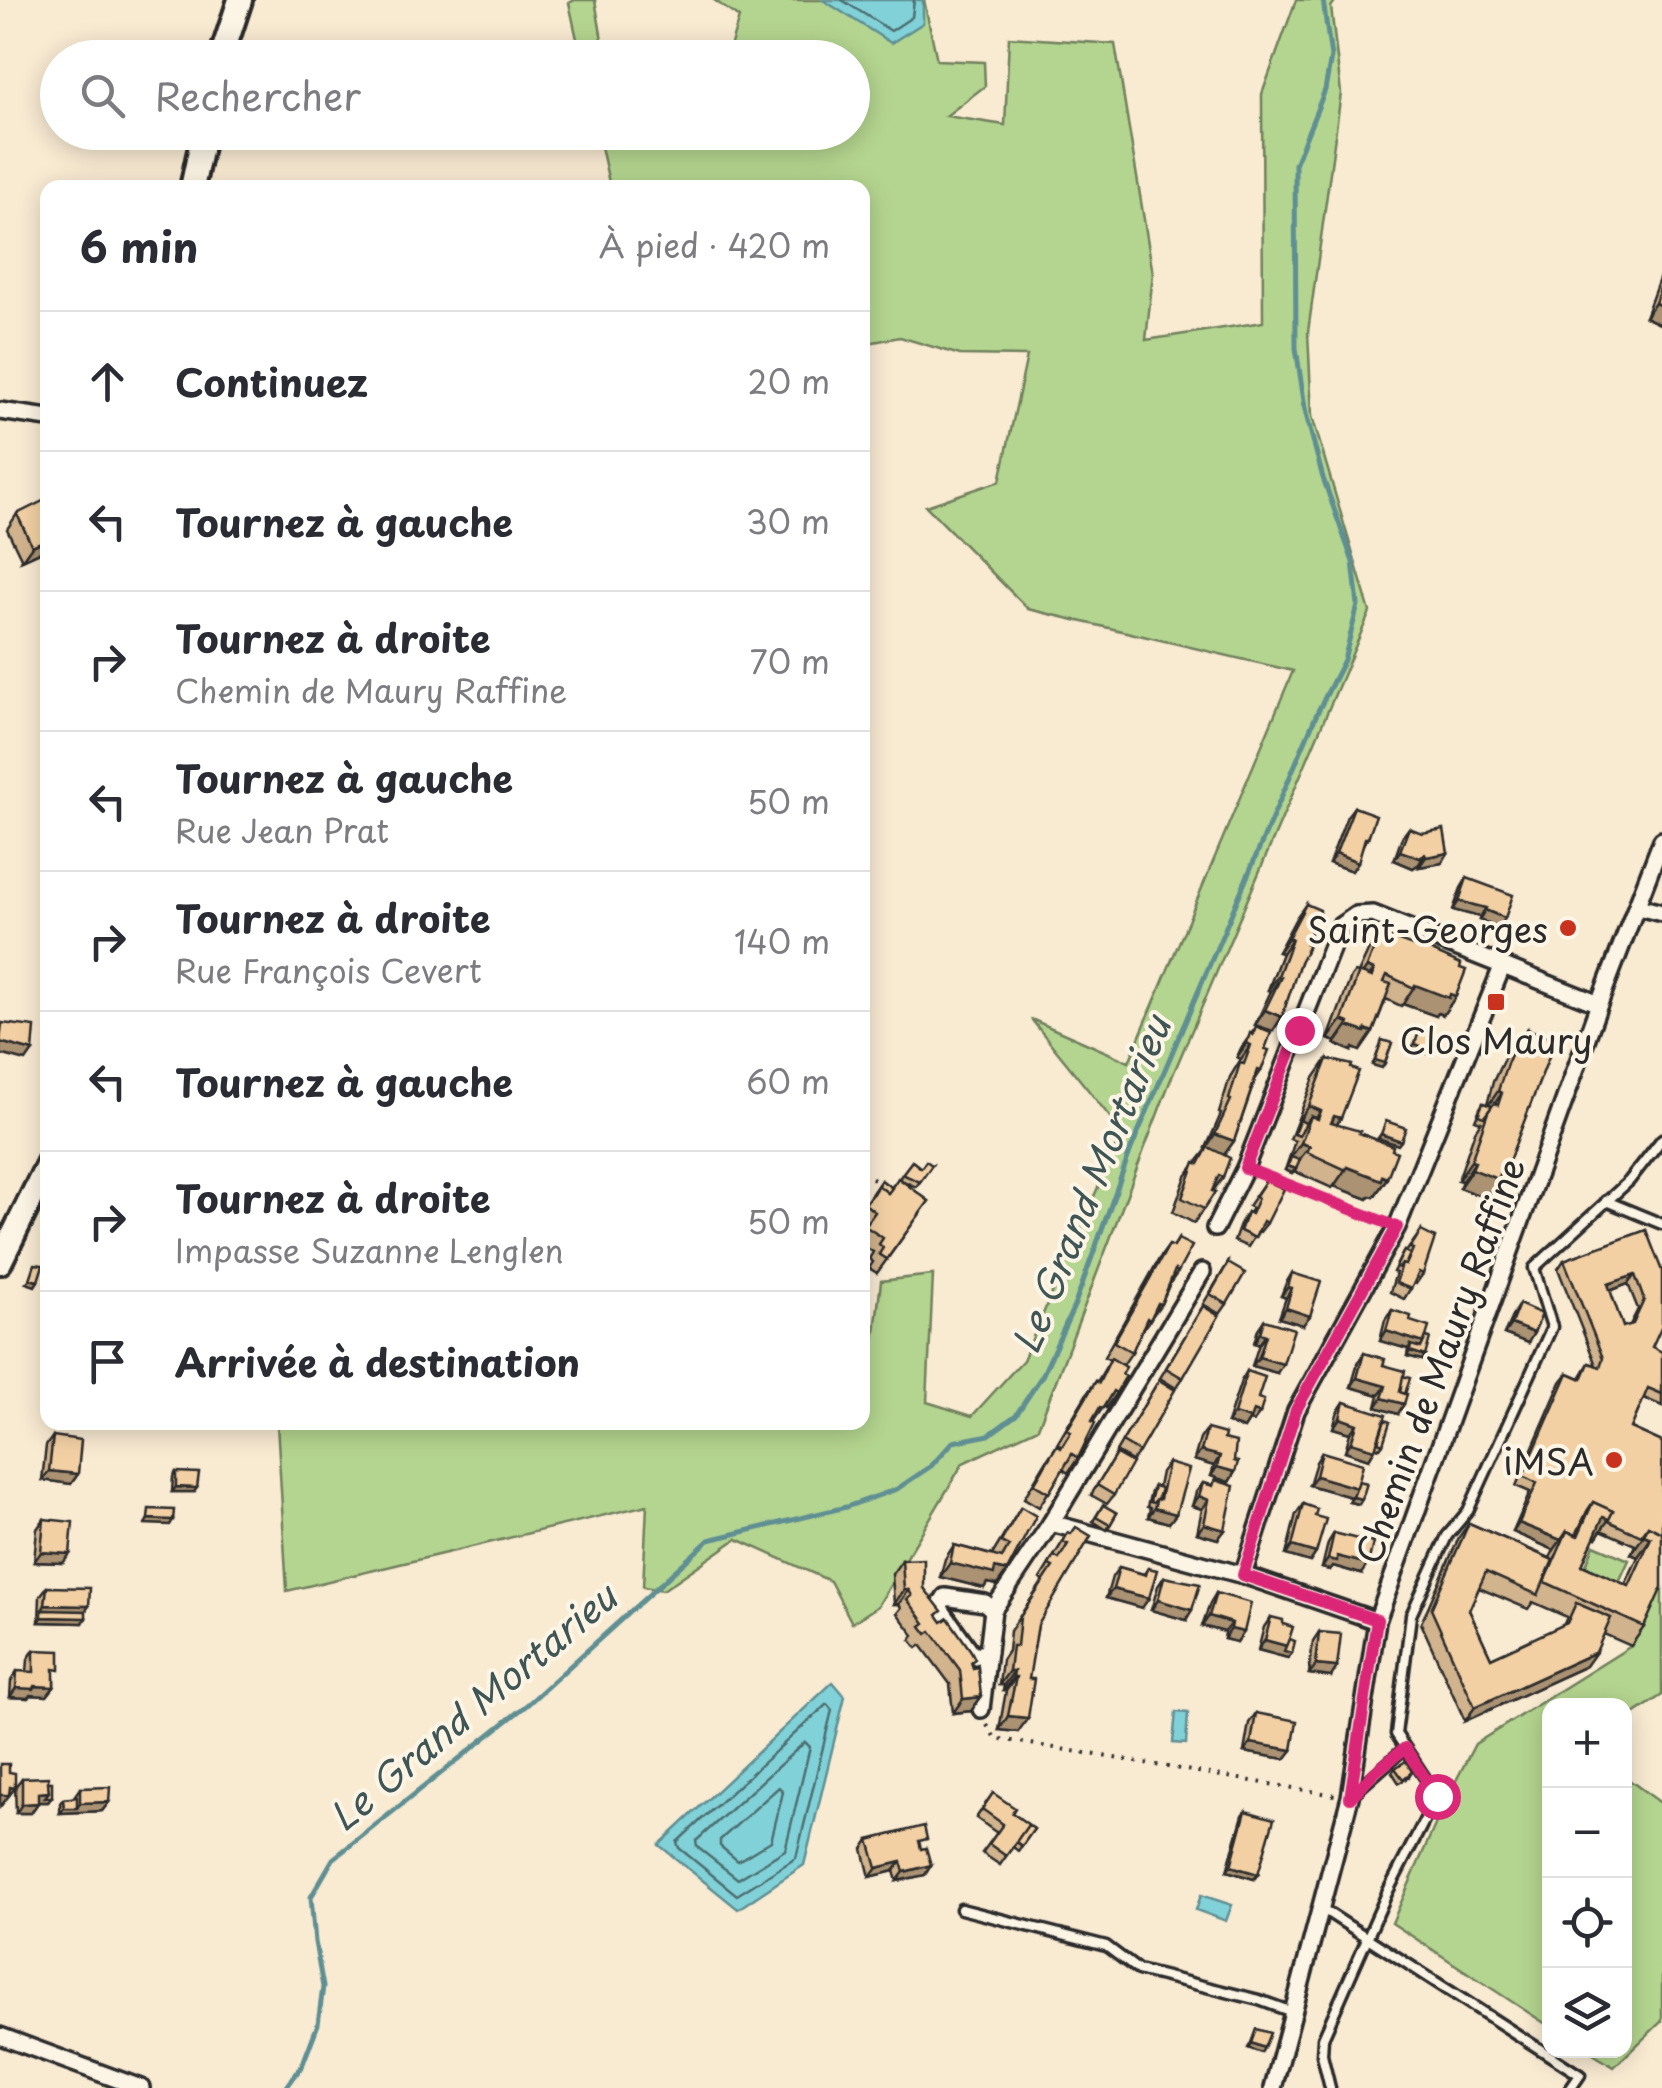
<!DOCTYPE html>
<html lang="fr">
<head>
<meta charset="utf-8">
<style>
  body { margin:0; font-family:"Playpen Sans",sans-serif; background:#f2f2f3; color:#2b2b33 }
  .controls { position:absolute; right:30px; bottom:30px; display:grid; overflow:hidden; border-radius:20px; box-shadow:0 5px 25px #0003 }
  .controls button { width:90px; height:90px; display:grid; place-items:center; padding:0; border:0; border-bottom:2px solid #e1e1e2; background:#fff; color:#2b2b33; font:50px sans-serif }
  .stop { position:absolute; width:30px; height:30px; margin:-22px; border:8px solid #db2777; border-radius:50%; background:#fff }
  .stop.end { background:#db2777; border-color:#fff; box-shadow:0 2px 10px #0008 }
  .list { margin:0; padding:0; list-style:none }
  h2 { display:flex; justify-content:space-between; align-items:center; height:130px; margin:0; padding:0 40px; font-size:42px }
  h2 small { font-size:32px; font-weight:400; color:#7c7c81 }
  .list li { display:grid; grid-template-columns:65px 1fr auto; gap:30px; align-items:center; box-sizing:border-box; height:140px; padding:0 40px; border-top:2px solid #e1e1e2 }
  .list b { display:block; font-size:38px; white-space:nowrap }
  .list p { margin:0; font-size:32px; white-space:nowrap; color:#7c7c81 }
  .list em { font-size:32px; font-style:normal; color:#7c7c81 }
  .icon { flex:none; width:55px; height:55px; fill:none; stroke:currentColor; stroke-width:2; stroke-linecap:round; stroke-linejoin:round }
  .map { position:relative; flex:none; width:1662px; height:2088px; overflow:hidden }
  .search { position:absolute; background:#fff; box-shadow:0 5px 25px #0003; left:40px; top:40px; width:830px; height:110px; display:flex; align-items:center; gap:25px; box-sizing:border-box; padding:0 35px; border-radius:55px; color:#7c7c81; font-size:38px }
  .panel { position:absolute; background:#fff; box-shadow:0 5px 25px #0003; left:40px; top:180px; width:830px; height:1250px; border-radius:20px }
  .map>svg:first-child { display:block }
  .green { fill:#b4d58f; stroke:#70805d; stroke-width:2.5 }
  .water { fill:#81d2d8; stroke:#5f8f93; stroke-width:2.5 }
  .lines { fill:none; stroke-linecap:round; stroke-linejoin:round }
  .shore { stroke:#4d6e70; stroke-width:2.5 }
  .stream { stroke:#5f8f93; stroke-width:5 }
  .lane-casing { stroke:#2b2b2b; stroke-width:15 }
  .street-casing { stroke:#2b2b2b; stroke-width:22 }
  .secondary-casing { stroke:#2b2b2b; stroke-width:30 }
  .path { stroke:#2b2b2b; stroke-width:4; stroke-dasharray:2.5 8; stroke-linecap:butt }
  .lane { stroke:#fcf5e5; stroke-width:8 }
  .street { stroke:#fcf5e5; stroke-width:15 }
  .secondary { stroke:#fcf5e5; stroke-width:22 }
  .wall { fill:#d1b38d; stroke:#2b2b2b; stroke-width:2.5; fill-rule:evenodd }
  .shaded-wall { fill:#aa9273; stroke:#2b2b2b; stroke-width:2.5 }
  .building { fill:#f3d0a4; stroke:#2b2b2b; stroke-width:2.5; fill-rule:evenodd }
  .route { stroke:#db2777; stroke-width:12 }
  .poi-dot { fill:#c8321e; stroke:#fcf5e5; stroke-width:4 }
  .labels { text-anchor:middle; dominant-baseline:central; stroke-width:8; stroke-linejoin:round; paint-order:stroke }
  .poi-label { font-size:35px; fill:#2b2b2b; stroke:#fcf5e5; text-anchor:end }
  .street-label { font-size:35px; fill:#2b2b2b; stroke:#fcf5e5 }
  .water-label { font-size:38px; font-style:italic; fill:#405556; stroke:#fcf5e5 }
</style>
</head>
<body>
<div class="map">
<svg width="1662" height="2088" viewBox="0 0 1662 2088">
  <rect width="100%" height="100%" fill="#f9ead2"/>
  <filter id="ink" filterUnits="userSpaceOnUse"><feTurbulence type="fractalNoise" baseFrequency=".01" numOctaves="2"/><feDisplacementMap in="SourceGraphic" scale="20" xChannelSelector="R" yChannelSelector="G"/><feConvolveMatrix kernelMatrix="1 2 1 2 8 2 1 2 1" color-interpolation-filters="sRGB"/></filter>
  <g filter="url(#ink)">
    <g class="green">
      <polygon points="575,0 595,0 605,57 581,57 569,3"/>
      <polygon points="714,0 924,0 937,60 984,62 985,86 946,116 1005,125 1009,37 1115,44 1153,274 1146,340 1263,322 1262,94 1296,0 1336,0 1331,7 1341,93 1308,332 1312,416 1370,612 1169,1084 1038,1428 963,1463 878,1606 852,1623 830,1581 737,1539 663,1590 643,1587 647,1505 287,1591 277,1423 862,1422 863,1354 871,1366 881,1281 933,1275 927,1402 972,1416 1023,1360 1122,1132 1031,1019 1129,1062 1293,671 1028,609 926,506 1000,481 1027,356 960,355 900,337 863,344 862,188 610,187 598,133 852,132 852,58 727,57 739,18"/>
      <polygon points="1594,1545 1629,1560 1613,1595 1580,1580"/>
      <polygon points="1662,1586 1662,1695 1625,1720 1624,1706 1550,1706 1549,2026 1392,1923 1446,1800 1475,1744 1631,1646"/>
      <polygon points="1625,1777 1662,1804 1662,2021 1614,2067 1588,2051 1624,2050"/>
    </g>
    <g class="water">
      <polygon points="823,0 923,0 923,23 891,43"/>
      <polygon points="833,1682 845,1696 804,1865 738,1909 659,1845"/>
      <polygon points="1176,1712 1188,1713 1186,1744 1173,1743"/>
      <polygon points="1201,1895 1232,1905 1226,1921 1196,1910"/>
    </g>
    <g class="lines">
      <g class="shore">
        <polyline points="842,0 891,31 912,17 914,0"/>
        <polygon points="827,1704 832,1710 796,1858 737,1895 679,1848 677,1842"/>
        <polygon points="805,1742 810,1747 785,1850 738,1879 697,1847 696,1841"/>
        <polygon points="779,1787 783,1792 771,1841 738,1861 720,1846 720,1840"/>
      </g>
      <polyline class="stream" points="286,2088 302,2066 318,2024 323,1987 315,1942 311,1897 333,1859 528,1704 709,1540 846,1507 897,1489 931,1466 953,1442 989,1435 1016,1415 1043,1374 1075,1304 1131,1149 1318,711 1344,660 1358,605 1353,562 1323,478 1306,414 1296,348 1295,164 1325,90 1331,57 1323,0"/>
      <defs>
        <g id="lane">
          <polyline points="1606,1201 1662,1224"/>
          <polyline points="1353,1794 1405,1748"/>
          <polyline points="1321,1908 1580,2075 1571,2088"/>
          <polyline points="961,1909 1106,1946 1138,1970 1259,2000 1295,2013"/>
          <polyline points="1330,2088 1322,2055 1323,2038 1388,1891 1437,1796 1396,1734 1411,1615 1447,1536 1468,1511 1552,1327 1534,1268 1629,1181 1662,1139"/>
        </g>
        <g id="street">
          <polyline points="0,411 48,418"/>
          <polyline points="1638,907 1662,913"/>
          <polyline points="1215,1228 1245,1168 1340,926 1356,915 1373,914 1599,1004"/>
          <polyline points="1051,1523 1243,1575 1377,1621"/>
          <polyline points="1243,1575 1296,1411 1397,1227 1502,967"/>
          <polyline points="988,1652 974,1656 939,1607 945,1597 985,1603 993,1610"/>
          <polyline points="981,1709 993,1610 1051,1523 1202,1272"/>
          <polyline points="0,2036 141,2088"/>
          <polyline points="1273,2088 1350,1797 1377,1621 1599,1004 1662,840"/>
        </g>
        <g id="secondary">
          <polyline points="221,58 240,0"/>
          <polyline points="192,188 204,132"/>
          <polyline points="0,1262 48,1164"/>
        </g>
      </defs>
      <use href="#lane" class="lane-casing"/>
      <use href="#street" class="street-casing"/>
      <use href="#secondary" class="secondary-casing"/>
      <g class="path">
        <polyline points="862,1174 895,1187"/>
        <polyline points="1259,1174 1380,1220"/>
        <polyline points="987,1725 995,1738 1335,1795"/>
      </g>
      <use href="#lane" class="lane"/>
      <use href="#street" class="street"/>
      <use href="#secondary" class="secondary"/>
    </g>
    <g class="wall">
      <polygon points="1662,271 1662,325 1645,317"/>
      <polygon points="48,500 48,550 44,550 22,560 7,529 17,514"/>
      <polygon points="1354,807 1368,838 1363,845 1352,871 1329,863 1347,816"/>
      <polygon points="1409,828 1442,863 1419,867 1419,864 1413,868 1394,860 1402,837"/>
      <polygon points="1467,878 1505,918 1498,927 1479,920 1480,917 1453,910 1461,888"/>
      <polygon points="1306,904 1306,942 1300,962 1273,1031 1255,1025 1271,991 1268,990 1282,953 1278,952 1296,918"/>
      <polygon points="1388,937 1456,996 1443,1015 1438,1013 1436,1016 1403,1004 1401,1006 1386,999 1373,1032 1360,1051 1353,1048 1352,1051 1335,1044 1336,1042 1328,1039 1351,977 1355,972 1358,973 1371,945 1373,946 1377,940 1383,942"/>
      <polygon points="1256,1027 1265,1049 1261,1071 1255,1080 1234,1141 1224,1155 1223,1177 1213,1191 1215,1192 1194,1223 1173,1212 1186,1176 1207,1149 1206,1148 1221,1114 1219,1113 1230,1077 1241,1059 1237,1057 1241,1048"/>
      <polygon points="1527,1029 1504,1174 1491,1193 1488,1192 1484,1197 1459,1188 1462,1181 1458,1180 1475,1131 1481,1122 1475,1120 1480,1108 1483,1103 1487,1105 1493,1082 1507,1052 1520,1034 1522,1034"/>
      <polygon points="1327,1059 1341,1118 1336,1125 1359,1133 1387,1178 1374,1197 1370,1196 1368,1199 1334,1186 1332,1188 1294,1171 1292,1173 1285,1170 1295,1141 1290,1139 1314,1078"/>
      <polygon points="912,1161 921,1168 932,1165 916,1187 899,1179 929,1201 877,1273 869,1268 873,1262 869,1259 873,1252 862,1245 862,1229 865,1226 862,1224 862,1208 881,1180 892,1188"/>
      <polygon points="1266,1180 1267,1223 1260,1232 1258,1231 1248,1247 1234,1241 1241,1222 1247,1212 1249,1213 1252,1208 1248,1206"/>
      <path d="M1646,1230L1652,1347L1662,1352V1406L1644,1398L1631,1428L1662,1442L1644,1627L1631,1646L1604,1634L1586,1666L1465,1721L1421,1623L1459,1537L1469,1523L1550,1558L1554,1550L1513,1532L1530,1492L1516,1486L1561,1382L1568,1373L1580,1378L1589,1363L1596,1365L1558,1269L1564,1260ZM1628,1284L1638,1309L1630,1325L1623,1327L1610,1291ZM1601,1530L1635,1545L1631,1554L1638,1557L1625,1585L1582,1565L1594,1537L1596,1538ZM1479,1588L1528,1609L1533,1602L1567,1617L1563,1626L1491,1658L1469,1610Z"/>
      <polygon points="1421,1231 1423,1274 1416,1284 1414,1283 1404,1299 1390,1292 1396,1273 1393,1272 1401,1256 1404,1251 1406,1252"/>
      <polygon points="1178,1239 1178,1272 1170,1283 1161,1304 1140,1333 1132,1352 1123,1365 1116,1393 1106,1408 1104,1406 1093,1422 1078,1458 1068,1473 1063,1469 1039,1507 1024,1498 1047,1460 1057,1445 1060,1447 1061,1446 1057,1444 1086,1395 1096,1381 1097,1382 1110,1360 1104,1357 1159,1259 1169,1245 1173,1247"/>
      <polygon points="1228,1263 1227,1304 1220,1314 1203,1304"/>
      <polygon points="1292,1273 1303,1325 1279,1318 1286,1298 1281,1296 1286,1283"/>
      <polygon points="1519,1304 1528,1343 1504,1334 1513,1314"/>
      <polygon points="1203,1306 1183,1378 1176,1388 1160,1378"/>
      <polygon points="1392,1310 1410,1321 1426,1337 1425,1356 1422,1360 1407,1356 1408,1349 1380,1341 1385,1320"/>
      <polygon points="1264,1320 1277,1373 1252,1366 1259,1344 1254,1343 1258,1329"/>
      <polygon points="1364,1353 1383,1365 1398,1414 1376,1407 1379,1395 1351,1387 1358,1363"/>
      <polygon points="1247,1371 1258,1398 1260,1413 1253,1422 1249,1421 1244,1429 1227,1423 1241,1381"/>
      <polygon points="1159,1380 1139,1452 1132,1461 1116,1452"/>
      <polygon points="1344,1402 1385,1420 1383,1444 1380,1448 1376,1447 1369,1459 1345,1451 1350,1433 1333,1428 1338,1411"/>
      <polygon points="1207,1429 1224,1439 1234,1461 1235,1472 1229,1482 1211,1476 1214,1466 1194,1460 1200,1439"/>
      <polygon points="53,1436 78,1474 71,1484 42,1480 46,1446"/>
      <polygon points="1322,1452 1359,1481 1362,1499 1359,1504 1349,1502 1351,1497 1309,1485 1316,1462"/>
      <polygon points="1116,1454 1114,1495 1107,1504 1091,1495"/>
      <polygon points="1168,1463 1176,1514 1169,1523 1148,1517 1150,1508 1147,1507 1151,1491 1154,1486 1158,1487 1161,1472"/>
      <polygon points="176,1472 194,1492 172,1492 173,1477"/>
      <polygon points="1215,1480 1225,1530 1218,1539 1197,1533 1202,1509 1192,1506 1196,1492 1203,1483 1212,1485"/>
      <polygon points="1303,1504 1315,1516 1316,1553 1310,1562 1286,1555 1296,1514"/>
      <polygon points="1103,1505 1117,1513 1107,1530 1093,1521"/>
      <polygon points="1021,1507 1007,1571 997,1585 987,1583 984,1588 940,1577 945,1559 954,1545 992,1555"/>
      <polygon points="44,1519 63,1563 34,1562 37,1529"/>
      <polygon points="1068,1533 1071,1534 1038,1625 1018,1732 999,1730 1006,1691 1003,1691 1004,1685 999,1685 1002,1660 1008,1651 1010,1631 1043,1581 1040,1579"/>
      <polygon points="1334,1533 1361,1574 1333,1566 1330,1570 1322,1568 1328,1543"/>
      <polygon points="902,1560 924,1588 938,1617 971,1664 981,1697 971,1711 953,1713 950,1684 921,1645 917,1648 911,1640 914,1635 897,1613 901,1608 899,1604 894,1604 892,1574"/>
      <polygon points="1119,1567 1144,1574 1148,1568 1142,1608 1106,1598 1112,1577"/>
      <polygon points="1164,1577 1186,1620 1151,1610 1158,1586"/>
      <polygon points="47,1587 86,1611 83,1623 39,1622 40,1596"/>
      <polygon points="1216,1593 1244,1632 1237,1642 1224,1639 1225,1632 1202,1626 1210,1603"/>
      <polygon points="1271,1617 1283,1624 1289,1639 1292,1653 1288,1658 1258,1650 1264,1627"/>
      <polygon points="1319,1632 1331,1677 1309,1674 1313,1641"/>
      <polygon points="34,1650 54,1678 54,1687 47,1696 30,1695 28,1698 10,1697 11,1681 17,1671 27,1672 28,1659"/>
      <polygon points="1256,1713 1292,1750 1285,1759 1244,1752 1249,1723"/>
      <polygon points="1395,1768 1412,1772 1409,1777 1399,1783 1392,1772"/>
      <polygon points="22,1778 52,1797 48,1802 38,1802 31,1813 16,1813 15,1787"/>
      <polygon points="80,1788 109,1802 102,1811 60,1813 60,1803 63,1799 73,1798"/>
      <polygon points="993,1793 1012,1813 1034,1829 1018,1851 1013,1847 1021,1835 1000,1865 982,1853 997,1833 976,1818"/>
      <polygon points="1246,1811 1258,1874 1254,1879 1227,1871 1243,1815"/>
      <polygon points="869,1840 921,1848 931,1865 925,1875 897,1881 894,1871 870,1877 863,1849"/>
    </g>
    <g class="shaded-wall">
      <polygon points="1655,303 1662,306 1662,325 1645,317"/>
      <polygon points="48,539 48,550 44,550 22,560 32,546"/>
      <polygon points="1400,851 1425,854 1419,864 1413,868 1394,860"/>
      <polygon points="1336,853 1358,862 1352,871 1329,863"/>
      <polygon points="1448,853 1442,863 1419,867 1426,857"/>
      <polygon points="1459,901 1486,908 1480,917 1453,910"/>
      <polygon points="1485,910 1505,918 1498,927 1479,920"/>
      <polygon points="1288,938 1292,939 1282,953 1278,952"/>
      <polygon points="1367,967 1374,970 1361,988 1354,986"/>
      <polygon points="1278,976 1281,977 1271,991 1268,990"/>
      <polygon points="1415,985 1450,994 1456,996 1443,1015 1438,1013 1436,1016 1403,1004"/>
      <polygon points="1265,1010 1282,1017 1273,1031 1255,1025"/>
      <polygon points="1342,1020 1349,1023 1336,1042 1328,1039"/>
      <polygon points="1348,1026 1373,1032 1360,1051 1353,1048 1352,1051 1335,1044"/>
      <polygon points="0,1042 33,1051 26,1061 0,1054"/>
      <polygon points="1247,1043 1251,1045 1241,1059 1237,1057"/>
      <polygon points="1415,1044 1434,1051 1431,1055 1411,1048"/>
      <polygon points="1375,1060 1385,1063 1382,1068 1372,1065"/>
      <polygon points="1498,1091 1502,1093 1489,1112 1485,1110"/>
      <polygon points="1309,1106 1321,1111 1308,1130 1311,1116 1302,1128 1299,1120"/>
      <polygon points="1334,1116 1341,1118 1328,1137"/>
      <polygon points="1215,1134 1234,1141 1224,1155 1206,1148"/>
      <polygon points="1381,1134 1401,1141 1398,1145 1378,1138"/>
      <polygon points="1301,1143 1310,1146 1296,1164 1291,1157"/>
      <polygon points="1471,1161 1475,1162 1462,1181 1458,1180"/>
      <polygon points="1288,1166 1296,1169 1292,1173 1285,1170"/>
      <polygon points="1347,1167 1382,1176 1387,1178 1374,1197 1370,1196 1368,1199 1334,1186"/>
      <polygon points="1472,1169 1500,1172 1504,1174 1491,1193 1488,1192 1484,1197 1459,1188"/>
      <polygon points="1635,1275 1628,1284 1601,1294 1608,1284"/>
      <polygon points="30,1279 38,1281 35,1286 26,1283"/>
      <polygon points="1288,1287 1292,1288 1286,1298 1281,1296"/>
      <polygon points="1286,1308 1310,1316 1303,1325 1279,1318"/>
      <polygon points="1511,1324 1534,1333 1528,1343 1504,1334"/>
      <polygon points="1386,1331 1424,1343 1418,1352 1411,1345 1408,1349 1380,1341"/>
      <polygon points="1260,1333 1266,1335 1259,1344 1254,1343"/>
      <polygon points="1410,1351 1425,1356 1422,1360 1407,1356"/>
      <polygon points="1259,1357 1283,1364 1277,1373 1252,1366"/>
      <polygon points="1357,1378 1386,1386 1379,1395 1351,1387"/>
      <polygon points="1382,1398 1404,1404 1398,1414 1376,1407"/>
      <polygon points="1253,1411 1260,1413 1253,1422 1249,1421 1244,1429 1227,1423 1234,1414"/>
      <polygon points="1340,1418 1357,1424 1350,1433 1333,1428"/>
      <polygon points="1351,1442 1375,1449 1369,1459 1345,1451"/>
      <polygon points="1201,1451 1220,1456 1214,1466 1194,1460"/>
      <polygon points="1217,1467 1235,1472 1229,1482 1211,1476"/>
      <polygon points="49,1471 78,1474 71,1484 42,1480"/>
      <polygon points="1316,1476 1357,1488 1351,1497 1309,1485"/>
      <polygon points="176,1487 197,1488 194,1492 172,1492"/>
      <polygon points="1199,1496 1209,1500 1202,1509 1192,1506"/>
      <polygon points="1353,1497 1362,1499 1359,1504 1349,1502"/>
      <polygon points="1154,1508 1176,1514 1169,1523 1148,1517"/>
      <polygon points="1603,1517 1609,1519 1596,1538 1590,1536"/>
      <polygon points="148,1519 173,1520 170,1525 145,1524"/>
      <polygon points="1519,1523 1561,1540 1554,1550 1513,1532"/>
      <polygon points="1204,1524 1225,1530 1218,1539 1197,1533"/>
      <polygon points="1644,1535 1651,1538 1638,1557 1631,1554"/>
      <polygon points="1292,1546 1316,1553 1310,1562 1286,1555"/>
      <polygon points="41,1552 70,1554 63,1563 34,1562"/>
      <polygon points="1337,1556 1368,1564 1361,1574 1333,1566 1330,1570 1322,1568 1328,1559"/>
      <polygon points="950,1563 995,1568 1007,1571 997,1585 987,1583 984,1588 940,1577"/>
      <polygon points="1113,1589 1149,1598 1142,1608 1106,1598"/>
      <polygon points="904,1590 909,1590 899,1604 894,1604"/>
      <polygon points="1158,1600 1192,1610 1186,1620 1151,1610"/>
      <polygon points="45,1605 89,1606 82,1616 42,1610"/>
      <polygon points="1209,1616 1232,1623 1225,1632 1202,1626"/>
      <polygon points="42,1617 86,1618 83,1623 39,1622"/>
      <polygon points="1231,1629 1244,1632 1237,1642 1224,1639"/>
      <polygon points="1265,1640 1287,1646 1292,1653 1288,1658 1258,1650"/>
      <polygon points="1596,1652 1586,1666 1465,1721 1475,1707"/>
      <polygon points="1316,1665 1337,1667 1331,1677 1309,1674"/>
      <polygon points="1009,1671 1014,1671 1004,1685 999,1685"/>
      <polygon points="1013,1677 1016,1677 1006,1691 1003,1691"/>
      <polygon points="35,1686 54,1687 47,1696 30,1695 28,1698 10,1697 16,1688"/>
      <polygon points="981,1697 971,1711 953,1713 963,1699"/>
      <polygon points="1008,1716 1028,1718 1018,1732 999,1730"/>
      <polygon points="1251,1743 1292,1750 1285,1759 1244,1752"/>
      <polygon points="10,1787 15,1788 0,1807 0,1795"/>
      <polygon points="49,1792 52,1797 48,1802 31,1802 38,1793"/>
      <polygon points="109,1802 102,1811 60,1813 64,1808 77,1808 80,1803"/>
      <polygon points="38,1803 31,1813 16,1813 22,1804"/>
      <polygon points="901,1862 894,1871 870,1877 877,1868"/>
      <polygon points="931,1865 925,1875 897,1881 904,1872"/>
      <polygon points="1231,1866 1258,1874 1254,1879 1227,1871"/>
      <polygon points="1251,2043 1264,2048 1261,2053 1248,2048"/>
    </g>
    <g class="building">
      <polygon points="1662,283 1662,306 1655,303"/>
      <polygon points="45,500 48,500 48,539 32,546 17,514"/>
      <polygon points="1354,807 1376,815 1368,838 1365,838 1358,862 1336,853"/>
      <polygon points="1409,828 1422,833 1444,829 1448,853 1426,857 1425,854 1420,858 1400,851"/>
      <polygon points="1467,878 1513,895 1505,918 1485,910 1486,908 1459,901"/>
      <polygon points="1306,904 1320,910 1316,929 1312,927 1306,944 1309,945 1300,962 1282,1017 1265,1010 1281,977 1278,976 1292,939 1288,938"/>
      <polygon points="1388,937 1415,947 1416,944 1461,964 1460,968 1466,970 1456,996 1450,994 1449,998 1415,985 1414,988 1387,975 1384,982 1391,984 1373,1032 1366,1029 1365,1032 1348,1026 1349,1023 1342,1020 1359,972 1372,977 1374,970 1367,967 1377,940 1385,943"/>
      <polygon points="2,1023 35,1027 33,1051 0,1042"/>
      <polygon points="1256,1027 1271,1033 1265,1049 1269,1050 1261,1071 1258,1070 1234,1141 1215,1134 1231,1100 1229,1099 1240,1063 1244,1064 1251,1045 1247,1043 1250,1033 1253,1035"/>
      <polygon points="1527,1029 1552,1038 1549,1045 1553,1046 1504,1174 1500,1172 1497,1179 1472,1169 1475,1162 1471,1161 1488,1112 1494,1103 1498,1105 1502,1093 1498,1091 1507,1064 1520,1034 1524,1035"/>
      <polygon points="1419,1031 1439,1038 1434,1051 1415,1044"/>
      <polygon points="1382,1040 1392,1043 1385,1063 1375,1060"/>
      <polygon points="1327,1059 1352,1065 1351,1068 1359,1071 1341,1118 1334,1116 1331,1123 1360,1131 1359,1133 1393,1146 1392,1150 1397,1152 1387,1178 1382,1176 1381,1180 1347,1167 1346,1170 1307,1152 1310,1146 1301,1143 1311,1116 1318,1119 1321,1111 1309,1106"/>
      <polygon points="1483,1103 1492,1106 1484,1117 1478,1115"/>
      <polygon points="1301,1116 1301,1121 1306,1123 1299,1136 1294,1134"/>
      <polygon points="1386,1121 1406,1128 1401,1141 1381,1134"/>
      <polygon points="1208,1147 1230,1158 1223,1177 1219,1175 1212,1191 1215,1192 1204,1209 1182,1198 1195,1162 1199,1164"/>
      <polygon points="1291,1157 1300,1160 1296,1169 1288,1166"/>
      <polygon points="912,1161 921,1168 926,1161 932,1165 920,1182 902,1174"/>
      <polygon points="898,1178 929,1201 887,1259 879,1254 883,1248 879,1244 883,1238 865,1226 875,1212 865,1204 878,1185 888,1193"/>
      <polygon points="881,1180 892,1188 888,1193 878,1185 872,1195"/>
      <polygon points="1266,1180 1284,1189 1267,1223 1263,1221 1255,1238 1240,1231 1247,1212 1251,1214 1258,1198 1255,1197"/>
      <path d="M1646,1230L1662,1271V1325L1652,1347L1662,1352V1394L1648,1388L1631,1428L1662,1442V1533L1648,1526L1641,1536L1608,1521L1613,1511L1593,1502L1587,1511L1576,1535L1567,1531L1561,1540L1519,1523L1537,1483L1523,1476L1568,1373L1582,1379L1589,1363L1600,1367L1603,1358L1564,1260ZM1635,1275L1644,1300L1633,1324L1623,1327L1608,1284Z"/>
      <polygon points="1421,1231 1435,1238 1423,1274 1419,1272 1411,1289 1396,1283 1402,1264 1406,1265 1413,1249 1410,1248"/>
      <polygon points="1178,1239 1192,1246 1178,1272 1175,1270 1161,1304 1158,1303 1150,1320 1147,1318 1132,1352 1114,1342 1169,1245 1174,1247"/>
      <polygon points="1404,1251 1410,1254 1405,1265 1402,1264 1399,1268 1396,1267"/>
      <polygon points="1228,1263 1245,1273 1227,1304 1210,1294"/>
      <polygon points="35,1264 43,1265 38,1281 30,1279"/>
      <polygon points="1292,1273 1321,1282 1310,1316 1286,1308 1292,1288 1288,1287"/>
      <polygon points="1519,1304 1542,1314 1534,1333 1511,1324"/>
      <polygon points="1203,1306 1219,1316 1183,1378 1166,1368"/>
      <polygon points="1392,1310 1411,1316 1410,1321 1429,1327 1424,1343 1386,1331"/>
      <polygon points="1264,1320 1294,1329 1283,1364 1259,1357 1266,1335 1260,1333"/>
      <polygon points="1426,1337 1430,1338 1425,1356 1410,1351 1411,1345 1421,1348"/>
      <polygon points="1364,1353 1385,1359 1383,1365 1405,1371 1400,1392 1407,1394 1404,1404 1382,1398 1386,1386 1357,1378"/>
      <polygon points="1111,1358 1126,1367 1122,1374 1126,1376 1116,1393 1113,1391 1103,1408 1100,1407 1092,1421 1095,1423 1078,1458 1072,1454 1049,1493 1034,1484 1057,1445 1061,1448 1071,1432 1067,1430 1096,1381 1099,1383"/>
      <polygon points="1247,1371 1265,1377 1258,1398 1264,1400 1260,1413 1253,1411 1250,1419 1234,1414"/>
      <polygon points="1403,1376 1410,1378 1405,1394 1400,1392"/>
      <polygon points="1159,1380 1175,1390 1139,1452 1122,1442"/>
      <polygon points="1344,1402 1386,1415 1375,1449 1351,1442 1357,1424 1340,1418"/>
      <polygon points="1385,1420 1390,1422 1383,1444 1378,1442"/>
      <polygon points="1207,1429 1225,1434 1224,1439 1236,1442 1234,1461 1238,1462 1235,1472 1217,1467 1220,1456 1201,1451"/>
      <polygon points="53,1436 81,1440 78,1474 49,1471"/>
      <polygon points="1322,1452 1363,1464 1357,1488 1316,1476"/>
      <polygon points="1116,1454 1132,1463 1114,1495 1097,1485"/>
      <polygon points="1168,1463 1189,1469 1176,1514 1154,1508 1157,1498 1160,1499"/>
      <polygon points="176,1472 199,1473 197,1488 176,1487"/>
      <polygon points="1215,1480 1234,1486 1225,1530 1204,1524 1209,1500 1199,1496 1203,1483 1213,1486"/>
      <polygon points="1359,1481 1367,1483 1362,1499 1353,1497"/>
      <polygon points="1154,1486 1161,1488 1158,1499 1157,1498 1153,1503 1150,1502"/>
      <polygon points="1593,1502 1613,1511 1609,1519 1603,1517 1582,1565 1629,1586 1651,1538 1644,1535 1648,1526 1662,1533 1662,1587 1644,1627 1545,1582 1567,1531 1578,1536"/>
      <polygon points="1303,1504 1317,1509 1315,1516 1326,1519 1316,1553 1292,1546"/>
      <polygon points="1103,1505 1117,1513 1110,1525 1096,1517"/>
      <polygon points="1021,1507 1036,1516 1007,1571 995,1568 994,1574 950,1563 954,1545 1002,1558 1009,1546 1001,1542"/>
      <polygon points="149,1509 174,1510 173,1520 148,1519"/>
      <polygon points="44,1519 73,1522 70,1554 41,1552"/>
      <polygon points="1469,1523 1553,1560 1538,1595 1486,1572 1469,1610 1491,1658 1567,1623 1576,1603 1611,1618 1596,1652 1475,1707 1431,1609"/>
      <polygon points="1076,1527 1091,1536 1038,1625 1029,1679 1034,1679 1028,1718 1008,1716 1016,1677 1013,1677 1014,1671 1009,1671 1012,1646 1017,1646 1020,1617 1053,1567 1049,1565 1054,1556 1059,1559 1068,1544 1063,1542 1068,1533 1071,1534"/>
      <polygon points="1334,1533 1373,1543 1368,1564 1337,1556 1337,1561 1328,1559"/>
      <polygon points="924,1559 924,1588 942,1611 937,1615 942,1622 948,1618 971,1651 975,1659 971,1662 973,1668 978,1667 981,1697 963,1699 960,1670 931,1631 927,1634 921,1626 925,1623 907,1599 912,1596 909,1590 904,1590 902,1560"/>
      <polygon points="1119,1567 1146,1575 1148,1568 1157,1570 1149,1598 1113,1589"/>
      <polygon points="1164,1577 1200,1584 1192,1610 1158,1600"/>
      <polygon points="47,1587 90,1588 89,1606 45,1605"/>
      <polygon points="1216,1593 1251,1603 1244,1632 1231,1629 1232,1623 1209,1616"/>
      <polygon points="42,1610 86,1611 86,1618 42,1617"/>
      <polygon points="1271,1617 1283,1620 1283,1624 1293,1627 1287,1646 1265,1640"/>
      <polygon points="1319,1632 1341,1634 1337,1667 1316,1665"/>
      <polygon points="1289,1639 1295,1641 1292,1653 1284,1651"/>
      <polygon points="34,1650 60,1651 60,1670 54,1669 54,1687 35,1686 34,1689 16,1688 17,1671 34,1672"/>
      <polygon points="1256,1713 1297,1721 1292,1750 1251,1743"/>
      <polygon points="1406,1761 1412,1772 1403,1779 1395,1768"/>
      <polygon points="0,1764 9,1764 9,1772 15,1773 15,1788 10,1787 9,1795 0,1795"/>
      <polygon points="48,1777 49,1792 38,1793 38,1803 22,1804 22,1778"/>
      <polygon points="48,1782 52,1782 52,1797 45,1797 49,1792"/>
      <polygon points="110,1787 109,1802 80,1803 80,1788"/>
      <polygon points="993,1793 1015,1808 1012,1813 1029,1825 1006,1856 989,1844 1003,1824 982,1809"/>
      <polygon points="77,1797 77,1808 64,1808 63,1799"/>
      <polygon points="1246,1811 1274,1819 1258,1874 1231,1866"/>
      <polygon points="1028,1825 1034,1829 1022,1846 1016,1842"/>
      <polygon points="924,1826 927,1839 919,1841 921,1849 926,1848 931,1865 904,1872 901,1862 877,1868 869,1840"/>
      <polygon points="1256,2029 1270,2033 1264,2048 1251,2043"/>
    </g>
  </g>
  <g class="lines" filter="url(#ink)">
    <polyline class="route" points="1299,1030 1245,1168 1397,1227 1296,1410 1243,1575 1377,1620 1350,1798 1375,1772 1405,1748 1437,1796"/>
  </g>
  <g class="poi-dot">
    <circle cx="1568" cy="928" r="10"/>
    <rect x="1486" y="992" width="20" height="20" rx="5"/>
    <circle cx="1614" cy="1460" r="10"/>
  </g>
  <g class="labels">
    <g class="poi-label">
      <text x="1548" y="928">Saint-Georges</text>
      <text x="1496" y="1039" text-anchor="middle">Clos Maury</text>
      <text x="1594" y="1460">iMSA</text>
    </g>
    <g class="street-label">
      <text transform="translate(1439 1360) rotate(-70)">Chemin de Maury Raffine</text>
    </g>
    <g class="water-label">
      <text transform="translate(1090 1184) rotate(-68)">Le Grand Mortarieu</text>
      <text transform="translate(472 1706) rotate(-40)">Le Grand Mortarieu</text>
    </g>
  </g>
</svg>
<div class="controls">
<button>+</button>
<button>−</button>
<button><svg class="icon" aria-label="locate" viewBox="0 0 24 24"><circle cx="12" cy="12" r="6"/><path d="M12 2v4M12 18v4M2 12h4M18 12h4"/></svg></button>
<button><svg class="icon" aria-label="layers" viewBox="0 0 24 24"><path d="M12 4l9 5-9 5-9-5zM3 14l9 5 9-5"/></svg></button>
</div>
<div class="stop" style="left:1437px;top:1796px"></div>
<div class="stop end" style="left:1299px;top:1030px"></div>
<div class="search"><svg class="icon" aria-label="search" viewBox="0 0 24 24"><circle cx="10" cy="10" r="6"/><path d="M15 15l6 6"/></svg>Rechercher</div>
<section class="panel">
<h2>6 min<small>À pied · 420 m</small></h2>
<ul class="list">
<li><svg class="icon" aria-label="ahead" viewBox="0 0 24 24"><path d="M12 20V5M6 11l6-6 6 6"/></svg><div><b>Continuez</b></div><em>20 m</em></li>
<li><svg class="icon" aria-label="left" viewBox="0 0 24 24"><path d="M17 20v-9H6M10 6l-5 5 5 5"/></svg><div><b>Tournez à gauche</b></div><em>30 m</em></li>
<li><svg class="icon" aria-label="right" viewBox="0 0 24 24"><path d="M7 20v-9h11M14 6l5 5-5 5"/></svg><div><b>Tournez à droite</b><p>Chemin de Maury Raffine</p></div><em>70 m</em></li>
<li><svg class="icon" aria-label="left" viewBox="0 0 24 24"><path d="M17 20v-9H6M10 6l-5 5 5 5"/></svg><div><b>Tournez à gauche</b><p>Rue Jean Prat</p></div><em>50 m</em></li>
<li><svg class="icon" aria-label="right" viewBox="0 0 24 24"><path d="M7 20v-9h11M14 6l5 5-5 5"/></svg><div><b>Tournez à droite</b><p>Rue François Cevert</p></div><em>140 m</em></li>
<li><svg class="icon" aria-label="left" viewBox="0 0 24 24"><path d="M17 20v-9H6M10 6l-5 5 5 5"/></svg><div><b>Tournez à gauche</b></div><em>60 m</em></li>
<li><svg class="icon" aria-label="right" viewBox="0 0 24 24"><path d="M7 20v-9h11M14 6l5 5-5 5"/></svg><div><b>Tournez à droite</b><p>Impasse Suzanne Lenglen</p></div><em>50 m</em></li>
<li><svg class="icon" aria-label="arrive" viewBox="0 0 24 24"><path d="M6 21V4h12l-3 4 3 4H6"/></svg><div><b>Arrivée à destination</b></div></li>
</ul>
</section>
</div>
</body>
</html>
